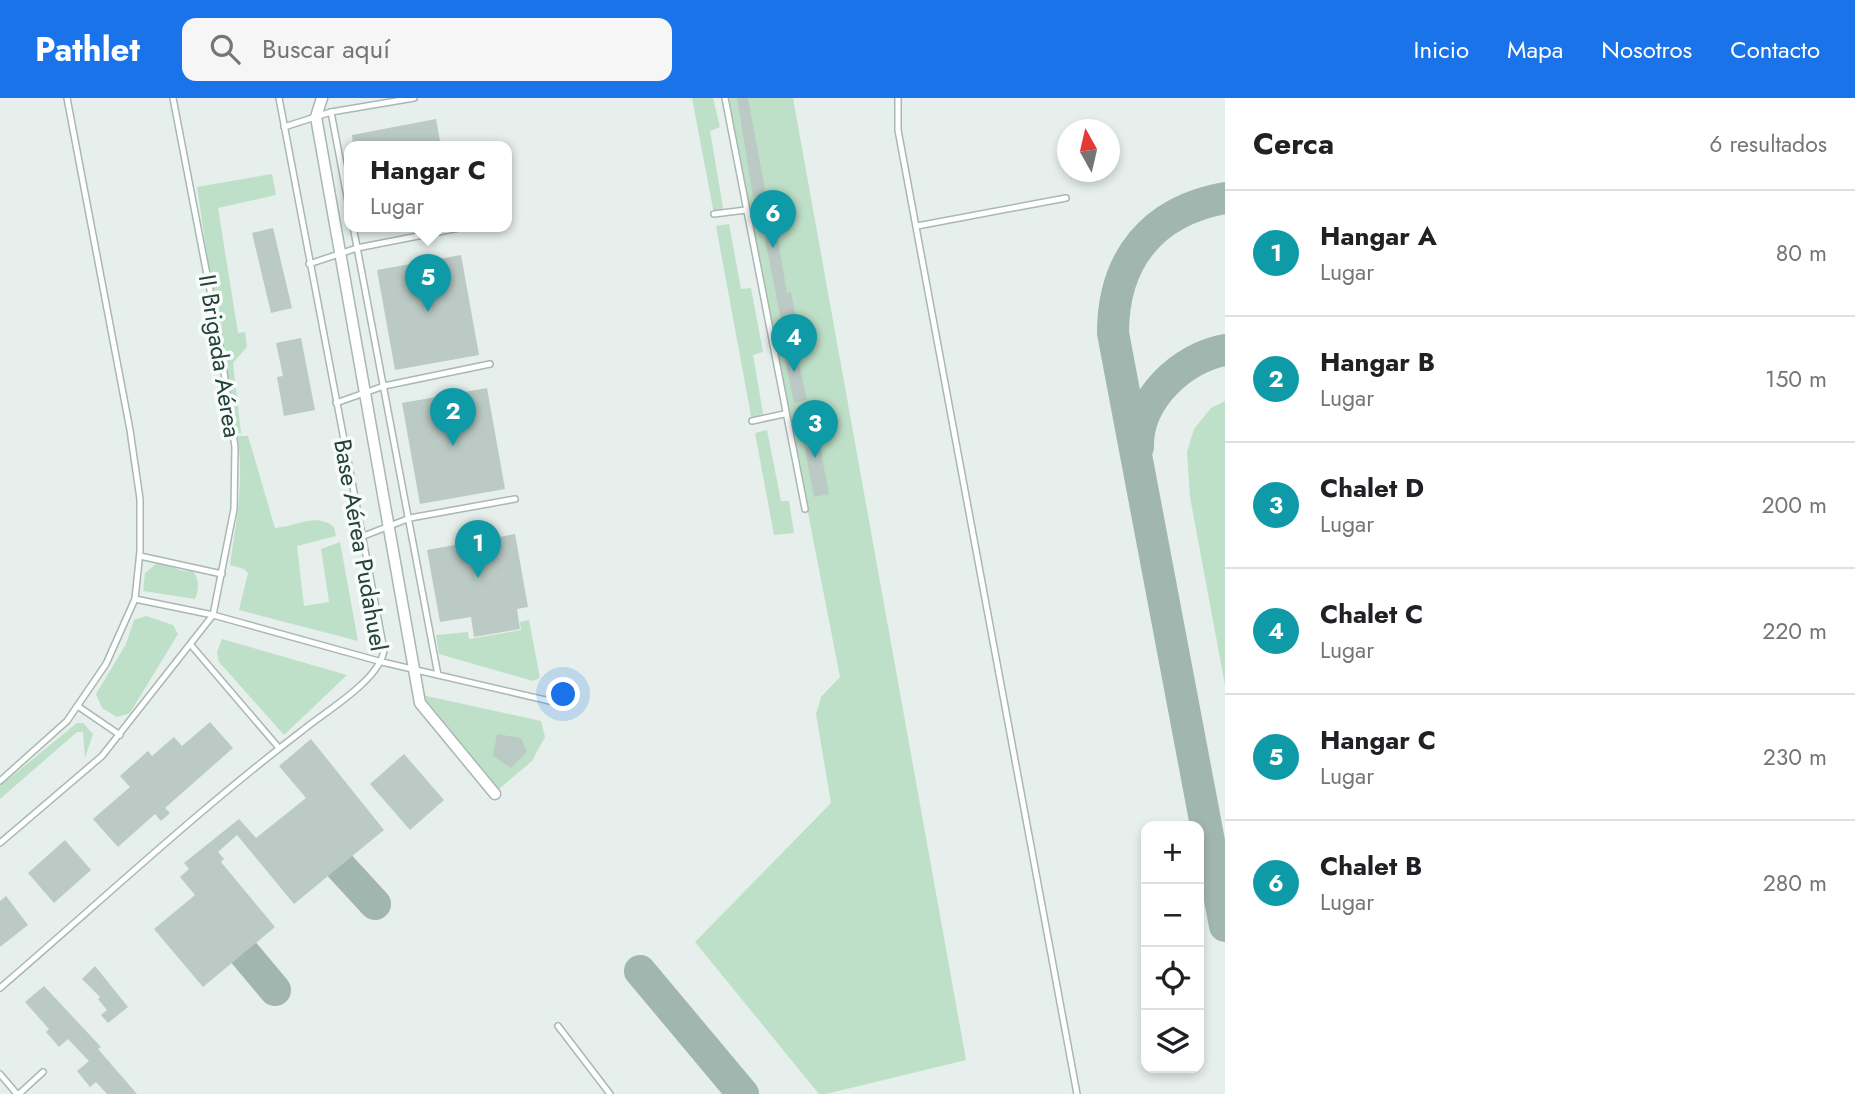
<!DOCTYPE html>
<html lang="es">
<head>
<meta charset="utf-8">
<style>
  body { margin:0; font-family:Jost,sans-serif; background:#f6f6f6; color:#202124 }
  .controls { position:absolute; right:21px; bottom:21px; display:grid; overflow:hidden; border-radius:14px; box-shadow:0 4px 10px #0003 }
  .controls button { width:63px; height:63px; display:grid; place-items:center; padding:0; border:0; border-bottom:2px solid #e0e0e0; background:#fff; color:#202124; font:35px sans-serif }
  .compass { position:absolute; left:1057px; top:21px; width:63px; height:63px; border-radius:50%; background:#fff; box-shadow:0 4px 10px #0003; rotate:352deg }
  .you { position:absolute; left:564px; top:597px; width:24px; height:24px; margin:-18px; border:5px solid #fff; border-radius:50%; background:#1a73e8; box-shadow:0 0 0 10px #1a73e833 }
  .badge { display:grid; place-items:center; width:46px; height:46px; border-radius:50%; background:#1a73e8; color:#fff; font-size:23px; font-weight:700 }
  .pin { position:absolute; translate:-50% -58px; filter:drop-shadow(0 2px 4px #0008) }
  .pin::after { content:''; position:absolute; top:37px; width:24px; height:21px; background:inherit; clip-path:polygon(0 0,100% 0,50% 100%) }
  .popup { position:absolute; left:344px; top:43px; width:168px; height:91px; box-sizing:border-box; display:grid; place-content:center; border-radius:14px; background:#fff; filter:drop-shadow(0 2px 5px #0005); font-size:23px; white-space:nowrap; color:#757577 }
  .popup b { font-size:26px; color:#202124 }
  .popup::after { content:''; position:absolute; left:50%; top:100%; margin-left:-14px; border:14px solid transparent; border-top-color:#fff }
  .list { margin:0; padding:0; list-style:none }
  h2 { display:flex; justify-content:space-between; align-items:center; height:91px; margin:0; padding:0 28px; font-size:30px }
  h2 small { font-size:23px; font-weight:400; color:#757577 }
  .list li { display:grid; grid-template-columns:46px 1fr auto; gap:21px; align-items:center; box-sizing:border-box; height:126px; padding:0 28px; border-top:2px solid #e0e0e0 }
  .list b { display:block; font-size:26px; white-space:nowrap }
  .list p { margin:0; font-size:23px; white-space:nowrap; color:#757577 }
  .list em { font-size:23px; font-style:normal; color:#757577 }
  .icon { flex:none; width:38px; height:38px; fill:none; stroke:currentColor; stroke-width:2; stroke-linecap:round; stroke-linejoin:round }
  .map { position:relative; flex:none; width:1225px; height:996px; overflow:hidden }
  header { display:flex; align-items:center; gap:42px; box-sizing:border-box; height:98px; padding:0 35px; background:#1a73e8; color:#fff }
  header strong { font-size:33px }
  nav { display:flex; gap:38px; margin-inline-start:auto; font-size:24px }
  .search { width:490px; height:63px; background:#f6f6f6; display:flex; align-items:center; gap:18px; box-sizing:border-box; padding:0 24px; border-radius:14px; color:#757577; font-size:26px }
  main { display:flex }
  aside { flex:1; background:#fff }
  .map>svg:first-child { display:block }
  .green { fill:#bfe0c8 }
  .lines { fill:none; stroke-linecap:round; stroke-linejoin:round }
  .taxiway { stroke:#a2b6b0; stroke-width:32 }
  .building { fill:#bbcac4 }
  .lane-casing { stroke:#a8b8b2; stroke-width:8 }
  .street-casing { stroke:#a8b8b2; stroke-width:13 }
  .lane { stroke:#fff; stroke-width:5 }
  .street { stroke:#fff; stroke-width:10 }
  .labels { text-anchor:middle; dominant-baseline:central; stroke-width:7; stroke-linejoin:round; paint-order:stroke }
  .street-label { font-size:24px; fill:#24423a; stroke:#f7fbf9 }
</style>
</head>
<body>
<header>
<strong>Pathlet</strong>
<div class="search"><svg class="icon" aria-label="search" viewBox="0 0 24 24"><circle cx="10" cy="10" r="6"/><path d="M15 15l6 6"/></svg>Buscar aquí</div>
<nav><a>Inicio</a><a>Mapa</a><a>Nosotros</a><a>Contacto</a></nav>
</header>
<main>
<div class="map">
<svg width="1225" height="996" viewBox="0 0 1225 996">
  <rect width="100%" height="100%" fill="#e6efeb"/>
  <g class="green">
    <polygon points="692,0 713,0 720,29 710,33 724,115 714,116"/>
    <polygon points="727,0 793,0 966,962 826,996 819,996 695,844 831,705 816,616 821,599 840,579"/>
    <polygon points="272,76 276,97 218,110 238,235 245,234 247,249 233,265 241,335 233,335 197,89"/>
    <polygon points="729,126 741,191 751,190 763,254 753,257 764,321 752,323 716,128"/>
    <polygon points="1225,303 1225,587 1190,399 1187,354 1194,331 1211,310"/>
    <polygon points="767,332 781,403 789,403 794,435 774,437 755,335"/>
    <path d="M237,338H248L275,430C297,429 315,414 334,429L336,438L297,448L304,508L329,504L321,451L340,444L358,543L239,512L248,475L244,471L230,467C236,425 245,380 237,338Z"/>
    <path d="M156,466C170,465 178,475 192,473C200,480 199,492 195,501L143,493L145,475Z"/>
    <polygon points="146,518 173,527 178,536 130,615 117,619 102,610 96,596 126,546 134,522"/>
    <polygon points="529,522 540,580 533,583 439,556 436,537 468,534 469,541 521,532 520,524"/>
    <polygon points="222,541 347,577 284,637 219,564 217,554"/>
    <polygon points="422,597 541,623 545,639 532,663 499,691"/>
    <polygon points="77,625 83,625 93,636 85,660 83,634 77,634 0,701 0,688"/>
  </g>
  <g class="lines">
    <g class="taxiway">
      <path d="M1225,100C1152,113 1113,162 1113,235L1225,828"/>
      <path d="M1138,349C1137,302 1181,260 1225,252"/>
      <polyline points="340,768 375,806"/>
      <polyline points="244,855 275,892"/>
      <polyline points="640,873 743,996"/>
    </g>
  </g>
  <g class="building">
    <polygon points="737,0 748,0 766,97 753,99"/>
    <polygon points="436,21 441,48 353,48 352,37"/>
    <polygon points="774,119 787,195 791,194 797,224 782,227 761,121"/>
    <polygon points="273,130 292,210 271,215 252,135"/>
    <polygon points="461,157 479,257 395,272 377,172"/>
    <polygon points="301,240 315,312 284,318 277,279 283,278 276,245"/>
    <polygon points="794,244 807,302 794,305 782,246"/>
    <polygon points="487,290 505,391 420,406 402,305"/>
    <polygon points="815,322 829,396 814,399 800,325"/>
    <polygon points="515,436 528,509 517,511 520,531 474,539 471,519 440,524 427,452"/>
    <polygon points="210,624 233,650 165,710 170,715 161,723 155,716 118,749 93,721 130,689 120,678 148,653 152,658 174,639 182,648"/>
    <polygon points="497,636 521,640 527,654 511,670 493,658"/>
    <polygon points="311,641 384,732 294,806 237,737 218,754 224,761 221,764 275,829 203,889 154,831 195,797 180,779 189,771 184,765 239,721 256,740 306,700 279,668"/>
    <polygon points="404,656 444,702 410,732 370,686"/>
    <polygon points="65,742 91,772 54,805 28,775"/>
    <polygon points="6,798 28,827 0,849 0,803"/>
    <polygon points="95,868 128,909 108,925 101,917 107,912 98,901 100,899 82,881"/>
    <polygon points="44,888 101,949 98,951 137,996 107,996 96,984 90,989 77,973 89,963 68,941 59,949 46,934 49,931 25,904"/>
  </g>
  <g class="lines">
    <defs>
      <g id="lane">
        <polyline points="725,0 805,411"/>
        <polyline points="898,0 898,32 1077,996"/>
        <polyline points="331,14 349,109"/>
        <polyline points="284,29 331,14 414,0"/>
        <polyline points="714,116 746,112"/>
        <polyline points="353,128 438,577"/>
        <polyline points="917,128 1066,100"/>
        <polyline points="309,166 357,150 464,129"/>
        <polyline points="336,305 384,288 490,266"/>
        <polyline points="752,323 784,316"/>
        <polyline points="361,439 410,420 515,401"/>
        <polyline points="140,458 222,476"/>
        <polyline points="135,501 213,517 382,564 554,604"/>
        <polyline points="191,547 279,650"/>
        <polyline points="79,609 120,637"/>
        <polyline points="0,683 67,623 106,566 135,501 140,453 140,401 130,332 67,0"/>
        <polyline points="0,745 102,658 213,517 234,411 235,349 218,234 173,0"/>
        <path d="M0,890C100,804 198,712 303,632C326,613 380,582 384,552L279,0"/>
        <polyline points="558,928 610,996"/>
        <polyline points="0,976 17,996"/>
        <polyline points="19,996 43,974"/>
      </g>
      <polyline id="street" points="322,0 316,19 420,605 495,696"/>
    </defs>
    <use href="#lane" class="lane-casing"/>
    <use href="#street" class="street-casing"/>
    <use href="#lane" class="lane"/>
    <use href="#street" class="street"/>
  </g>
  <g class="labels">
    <g class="street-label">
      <text transform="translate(220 258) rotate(81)">II Brigada Aérea</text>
      <text transform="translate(361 447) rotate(80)">Base Aérea Pudahuel</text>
    </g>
  </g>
</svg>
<div class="controls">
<button>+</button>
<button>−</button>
<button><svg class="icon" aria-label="locate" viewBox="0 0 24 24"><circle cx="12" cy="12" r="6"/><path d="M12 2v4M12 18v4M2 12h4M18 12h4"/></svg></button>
<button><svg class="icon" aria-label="layers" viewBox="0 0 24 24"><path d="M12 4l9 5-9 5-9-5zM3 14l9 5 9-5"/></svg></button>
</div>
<svg class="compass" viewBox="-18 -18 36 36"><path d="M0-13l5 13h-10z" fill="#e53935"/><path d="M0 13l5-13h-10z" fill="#757577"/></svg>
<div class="you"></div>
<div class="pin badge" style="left:478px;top:480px;background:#0f9aa8">1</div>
<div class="pin badge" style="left:453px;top:348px;background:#0f9aa8">2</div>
<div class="pin badge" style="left:815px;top:360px;background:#0f9aa8">3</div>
<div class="pin badge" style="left:794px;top:274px;background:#0f9aa8">4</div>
<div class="pin badge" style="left:428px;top:214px;background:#0f9aa8">5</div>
<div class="popup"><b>Hangar C</b>Lugar</div>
<div class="pin badge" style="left:773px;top:150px;background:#0f9aa8">6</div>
</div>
<aside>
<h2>Cerca<small>6 resultados</small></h2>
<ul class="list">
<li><span class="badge" style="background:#0f9aa8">1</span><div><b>Hangar A</b><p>Lugar</p></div><em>80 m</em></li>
<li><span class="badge" style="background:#0f9aa8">2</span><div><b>Hangar B</b><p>Lugar</p></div><em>150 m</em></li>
<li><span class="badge" style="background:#0f9aa8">3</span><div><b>Chalet D</b><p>Lugar</p></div><em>200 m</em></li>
<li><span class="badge" style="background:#0f9aa8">4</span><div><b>Chalet C</b><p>Lugar</p></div><em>220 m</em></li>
<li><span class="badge" style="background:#0f9aa8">5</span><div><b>Hangar C</b><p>Lugar</p></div><em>230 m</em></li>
<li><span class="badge" style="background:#0f9aa8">6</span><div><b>Chalet B</b><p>Lugar</p></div><em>280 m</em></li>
</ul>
</aside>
</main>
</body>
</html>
